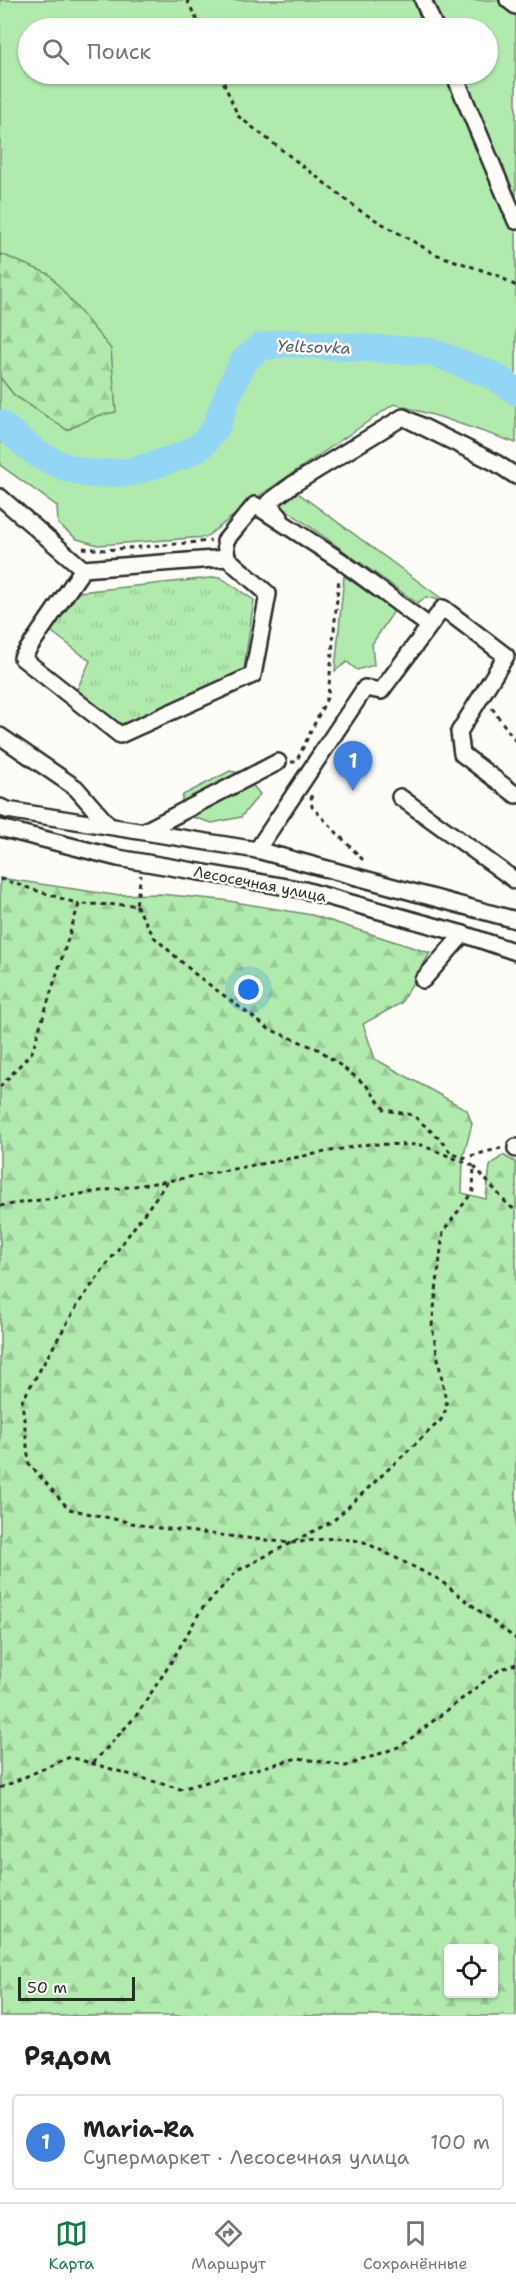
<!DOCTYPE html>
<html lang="ru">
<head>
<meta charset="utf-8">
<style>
  body { margin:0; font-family:"Shantell Sans",sans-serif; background:#f6f6f6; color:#202124 }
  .controls { position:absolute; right:18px; bottom:18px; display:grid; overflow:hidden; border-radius:6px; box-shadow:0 2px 4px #0004 }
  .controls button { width:54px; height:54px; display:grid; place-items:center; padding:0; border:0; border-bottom:2px solid #e0e0e0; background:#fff; color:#202124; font:30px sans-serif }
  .scale { position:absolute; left:18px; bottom:15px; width:117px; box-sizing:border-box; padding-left:6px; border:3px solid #2b2b2b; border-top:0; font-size:16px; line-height:21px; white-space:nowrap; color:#2b2b2b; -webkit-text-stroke:4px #fdfcf7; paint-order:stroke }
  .you { position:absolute; left:249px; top:990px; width:21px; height:21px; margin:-15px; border:4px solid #fff; border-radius:50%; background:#1a73e8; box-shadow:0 0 0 9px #1a73e833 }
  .badge { display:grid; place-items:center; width:39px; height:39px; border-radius:50%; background:#0b8043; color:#fff; font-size:20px; font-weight:700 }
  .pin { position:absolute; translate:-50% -50px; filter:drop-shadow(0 2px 3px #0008) }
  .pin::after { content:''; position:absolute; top:32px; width:21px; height:18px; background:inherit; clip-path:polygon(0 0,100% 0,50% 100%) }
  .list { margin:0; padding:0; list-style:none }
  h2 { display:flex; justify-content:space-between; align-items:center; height:78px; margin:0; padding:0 24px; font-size:26px }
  h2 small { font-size:20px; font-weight:400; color:#757577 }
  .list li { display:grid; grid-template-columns:39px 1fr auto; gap:18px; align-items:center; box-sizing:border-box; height:96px; margin:0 12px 12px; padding:0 12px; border:2px solid #e0e0e0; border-radius:6px }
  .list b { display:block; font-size:22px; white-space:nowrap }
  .list p { margin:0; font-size:20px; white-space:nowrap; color:#757577 }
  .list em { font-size:20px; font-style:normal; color:#757577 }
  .icon { flex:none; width:33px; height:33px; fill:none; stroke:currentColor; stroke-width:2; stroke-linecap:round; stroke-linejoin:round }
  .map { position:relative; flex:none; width:516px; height:2016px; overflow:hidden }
  .search { position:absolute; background:#fff; box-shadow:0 2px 4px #0004; left:18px; right:18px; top:18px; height:66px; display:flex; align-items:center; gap:15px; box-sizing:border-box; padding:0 21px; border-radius:33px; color:#757577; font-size:22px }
  .sheet { height:186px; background:#fff }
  nav { display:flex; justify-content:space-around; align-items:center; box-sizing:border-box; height:84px; border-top:2px solid #e0e0e0; background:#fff; font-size:16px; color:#757577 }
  nav a { display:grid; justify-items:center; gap:3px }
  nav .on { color:#0b8043 }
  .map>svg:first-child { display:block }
  .green { fill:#b1eaad; stroke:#6e8a6c; stroke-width:1.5; fill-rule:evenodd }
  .forest { fill:url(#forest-firs); stroke:#6e8a6c; stroke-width:1.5; fill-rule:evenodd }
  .park { fill:url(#park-tufts); stroke:#6e8a6c; stroke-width:1.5 }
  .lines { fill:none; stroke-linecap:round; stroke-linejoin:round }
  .river { stroke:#93d5f5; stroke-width:28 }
  .minor-casing { stroke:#2b2b2b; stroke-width:20 }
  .path { stroke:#2b2b2b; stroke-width:3; stroke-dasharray:4.5 4.5; stroke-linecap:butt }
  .minor { stroke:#fdfcf7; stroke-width:15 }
  .labels { text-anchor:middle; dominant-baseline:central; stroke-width:5; stroke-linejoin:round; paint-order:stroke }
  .street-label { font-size:15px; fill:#2b2b2b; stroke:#fdfcf7 }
  .water-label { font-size:16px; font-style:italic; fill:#4a5e68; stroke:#fdfcf7 }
</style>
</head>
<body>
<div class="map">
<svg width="516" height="2016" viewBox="0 0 516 2016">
  <defs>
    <pattern id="forest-firs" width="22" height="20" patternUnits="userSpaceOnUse" patternTransform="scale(1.5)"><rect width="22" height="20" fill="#b1eaad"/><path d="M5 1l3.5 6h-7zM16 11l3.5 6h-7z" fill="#98c995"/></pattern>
    <pattern id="park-tufts" width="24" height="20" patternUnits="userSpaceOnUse" patternTransform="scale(1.5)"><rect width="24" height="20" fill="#b1eaad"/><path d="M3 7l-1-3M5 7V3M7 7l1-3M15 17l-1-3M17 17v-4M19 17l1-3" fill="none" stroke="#98c995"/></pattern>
  </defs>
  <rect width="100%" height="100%" fill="#fdfcf7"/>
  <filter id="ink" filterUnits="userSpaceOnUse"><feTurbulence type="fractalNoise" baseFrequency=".0167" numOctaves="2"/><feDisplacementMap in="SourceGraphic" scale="12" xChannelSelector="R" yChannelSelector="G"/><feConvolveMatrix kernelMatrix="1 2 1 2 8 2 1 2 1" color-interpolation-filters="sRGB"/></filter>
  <g filter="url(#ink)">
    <g class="green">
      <path d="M0,0H516V443L440,417L394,404L262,494L206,537L98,545L77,539L58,524L57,506L0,465V377L14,395L67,430L97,416L0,256ZM28,28H488V74H28Z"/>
      <polygon points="283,482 445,601 426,597 417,603 281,506 267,493"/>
      <polygon points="344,576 394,611 372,644 374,665 357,670 347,662 335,671"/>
      <polygon points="230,771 243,774 260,794 241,817 212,823 189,816 180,807 183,795"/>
    </g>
    <g class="forest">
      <polygon points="1,254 49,274 111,349 116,412 97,416 67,430 14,395 0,377"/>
      <path d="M0,878L114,895L159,894L223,900L312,915L430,953L401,1003L363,1024L375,1059L467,1110L472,1124L463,1158L462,1193L486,1199L490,1166L503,1155L515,1162L516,1168V2016H0ZM448,1948H494V1994H448Z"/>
    </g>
    <polygon class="park" points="220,577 254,600 243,675 121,726 75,694 90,661 48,629 79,592"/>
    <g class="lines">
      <polyline class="river" points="0,424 39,455 65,467 90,474 132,472 182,456 202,445 216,427 228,394 243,362 260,347 286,343 432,352 494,376 516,391"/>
      <defs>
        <g id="minor">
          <polyline points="423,0 435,28"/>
          <polyline points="508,0 516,6"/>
          <polyline points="454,74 516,221"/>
          <polyline points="0,497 83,569 227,558 225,541 255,505 341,561 429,626"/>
          <polyline points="280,517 268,503 292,485 403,417 496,463 516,476"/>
          <polyline points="83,569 22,658 120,735 253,675 268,594 227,558"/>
          <polyline points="0,736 76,788 109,826"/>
          <polyline points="400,797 516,881"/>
          <polyline points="0,807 7,810 257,850 516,920"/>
          <polyline points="0,828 118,858 304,890 463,934 516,952"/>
          <polyline points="145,831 278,762"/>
          <polyline points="257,850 365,688 381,691 443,608 506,656 459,732 462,754 516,795"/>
          <polyline points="423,980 463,934"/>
          <polyline points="516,1147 516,1149"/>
        </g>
      </defs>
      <use href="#minor" class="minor-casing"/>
      <g class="path">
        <polyline points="187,0 201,28"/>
        <polyline points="220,74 238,116 362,212 435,254 499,276 516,286"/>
        <polyline points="83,548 105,550 211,541"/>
        <polyline points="492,708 516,742"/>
        <polyline points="291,762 296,762 328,696 339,577"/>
        <polyline points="311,795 312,807 366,863"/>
        <polyline points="0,879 79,904"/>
        <polyline points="136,905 154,937 195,974 269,1029 320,1050 366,1085 385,1110 413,1115 442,1141 450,1152 463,1158 501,1148"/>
        <polyline points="0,1087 32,1052 79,904 136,905 141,875"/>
        <polyline points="474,1166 509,1206 516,1210"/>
        <polyline points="0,1206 168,1181 78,1304 22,1401 29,1464 69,1509 150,1527 265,1540 291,1543 333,1538 362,1541 438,1579 516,1639"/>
        <polyline points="93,1763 136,1716 170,1664 201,1610 237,1571 333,1521 441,1420 447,1407 432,1326 443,1232 473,1191 474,1166 421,1145 369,1144 168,1181"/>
        <polyline points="0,1788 70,1757 180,1789 298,1758 346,1766 401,1746 499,1670 516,1664"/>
      </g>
      <use href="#minor" class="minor"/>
    </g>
  </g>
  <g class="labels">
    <g class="street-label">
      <text transform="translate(260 884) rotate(11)">Лесосечная улица</text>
    </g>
    <g class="water-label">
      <text transform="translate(314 347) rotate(2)">Yeltsovka</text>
    </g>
  </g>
</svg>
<div class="controls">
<button><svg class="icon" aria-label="locate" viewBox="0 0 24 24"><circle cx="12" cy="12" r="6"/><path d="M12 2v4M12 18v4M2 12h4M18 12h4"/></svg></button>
</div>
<div class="scale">50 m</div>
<div class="you"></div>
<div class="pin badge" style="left:353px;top:791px;background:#3f7fe0">1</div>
<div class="search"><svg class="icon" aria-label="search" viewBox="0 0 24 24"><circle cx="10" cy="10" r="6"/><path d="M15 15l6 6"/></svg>Поиск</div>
</div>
<section class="sheet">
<h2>Рядом<small></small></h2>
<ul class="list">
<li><span class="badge" style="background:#3f7fe0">1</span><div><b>Maria-Ra</b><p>Супермаркет · Лесосечная улица</p></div><em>100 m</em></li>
</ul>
</section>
<nav>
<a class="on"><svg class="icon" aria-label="map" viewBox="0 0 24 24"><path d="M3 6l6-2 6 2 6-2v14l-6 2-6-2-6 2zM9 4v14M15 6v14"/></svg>Карта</a>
<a><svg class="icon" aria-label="directions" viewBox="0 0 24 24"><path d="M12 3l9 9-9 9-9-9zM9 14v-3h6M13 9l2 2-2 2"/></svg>Маршрут</a>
<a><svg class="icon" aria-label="saved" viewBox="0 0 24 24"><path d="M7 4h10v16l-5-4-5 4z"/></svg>Сохранённые</a>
</nav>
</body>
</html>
